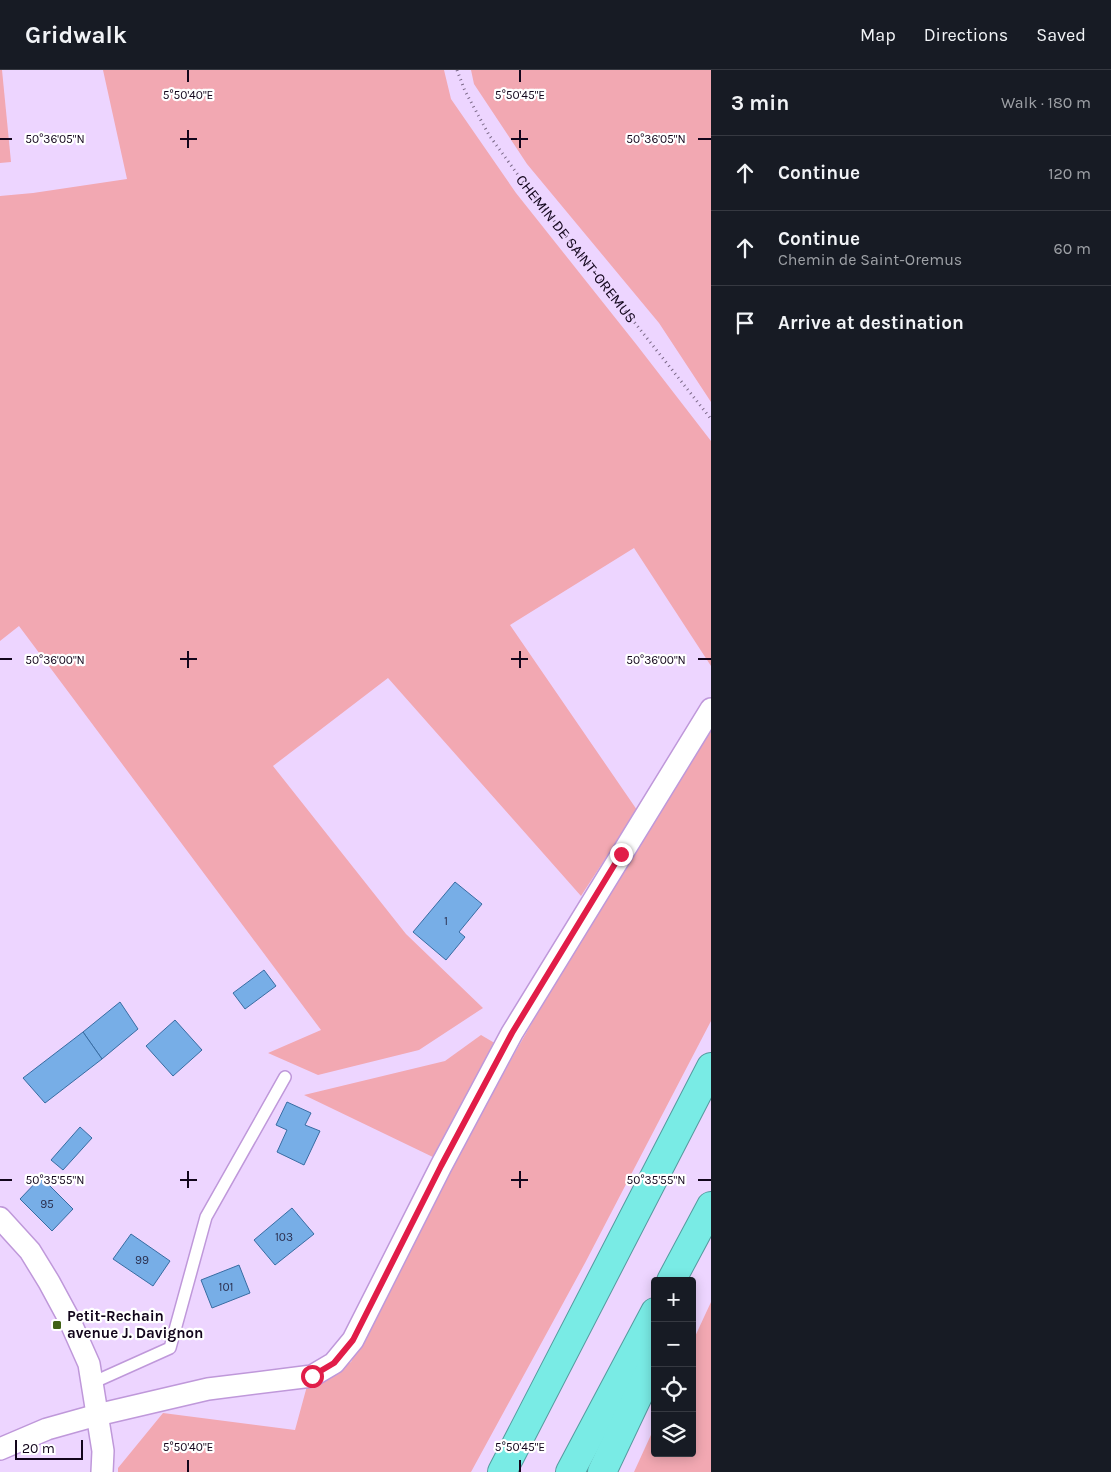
<!DOCTYPE html>
<html lang="en">
<head>
<meta charset="utf-8">
<style>
  body { margin:0; font-family:Karla,sans-serif; background:#20242c; color:#f1f3f6 }
  .controls { position:absolute; right:15px; bottom:15px; display:grid; overflow:hidden; border-radius:5px; box-shadow:0 2px 12px #0003 }
  .controls button { width:45px; height:45px; display:grid; place-items:center; padding:0; border:0; border-bottom:1px solid #363941; background:#171b24; color:#f1f3f6; font:25px sans-serif }
  .scale { position:absolute; left:15px; bottom:12px; width:68px; box-sizing:border-box; padding-left:5px; border:2px solid #12051b; border-top:0; font-size:14px; line-height:18px; white-space:nowrap; color:#12051b; -webkit-text-stroke:4px #fff; paint-order:stroke }
  .stop { position:absolute; width:15px; height:15px; margin:-11px; border:4px solid #e11d48; border-radius:50%; background:#fff }
  .stop.end { background:#e11d48; border-color:#fff; box-shadow:0 1px 5px #0008 }
  .list { margin:0; padding:0; list-style:none }
  h2 { display:flex; justify-content:space-between; align-items:center; height:65px; margin:0; padding:0 20px; font-size:21px }
  h2 small { font-size:16px; font-weight:400; color:#9ea1a6 }
  .list li { display:grid; grid-template-columns:32px 1fr auto; gap:15px; align-items:center; box-sizing:border-box; height:75px; padding:0 20px; border-top:1px solid #363941 }
  .list b { display:block; font-size:19px; white-space:nowrap }
  .list p { margin:0; font-size:16px; white-space:nowrap; color:#9ea1a6 }
  .list em { font-size:16px; font-style:normal; color:#9ea1a6 }
  .icon { flex:none; width:28px; height:28px; fill:none; stroke:currentColor; stroke-width:2; stroke-linecap:round; stroke-linejoin:round }
  .map { position:relative; flex:none; width:711px; height:1402px; overflow:hidden }
  header { display:flex; align-items:center; gap:30px; box-sizing:border-box; height:70px; padding:0 25px; background:#171b24; border-bottom:1px solid #363941 }
  header strong { font-size:24px }
  nav { display:flex; gap:28px; margin-inline-start:auto; font-size:18px }
  main { display:flex }
  aside { flex:1; background:#171b24 }
  .map>svg:first-child { display:block }
  .green { fill:#f2a8b2 }
  .building { fill:#77aee7; stroke:#386ca2 }
  .lines { fill:none; stroke-linecap:round; stroke-linejoin:round }
  .lane-casing { stroke:#bf98da; stroke-width:14 }
  .street-casing { stroke:#bf98da; stroke-width:24 }
  .highway-casing { stroke:#559a9e; stroke-width:30 }
  .path { stroke:#7b6988; stroke-width:3; stroke-dasharray:1 4; stroke-linecap:butt }
  .lane { stroke:#fff; stroke-width:11 }
  .street { stroke:#fff; stroke-width:21 }
  .highway { stroke:#79ebe5; stroke-width:28 }
  .route { stroke:#e11d48; stroke-width:6 }
  .ticks { fill:none; stroke:#12051b; stroke-width:2 }
  .poi-dot { fill:#406116; stroke:#fff; stroke-width:2 }
  .labels { text-anchor:middle; dominant-baseline:central; stroke-width:4.5; stroke-linejoin:round; paint-order:stroke }
  .number-label { font-size:12px; fill:#2b2f4e }
  .street-label { font-size:15px; fill:#12051b; stroke:#fff }
  .poi-label { font-size:15px; font-weight:bold; fill:#12051b; stroke:#fff; text-anchor:start }
  .ticks-label { font-size:12px; text-anchor:middle; fill:#12051b; stroke:#fff; stroke-width:4.5; stroke-linejoin:round; paint-order:stroke }
</style>
</head>
<body>
<header>
<strong>Gridwalk</strong>
<nav><a>Map</a><a>Directions</a><a>Saved</a></nav>
</header>
<main>
<div class="map">
<svg width="711" height="1402" viewBox="0 0 711 1402">
  <rect width="100%" height="100%" fill="#edd5ff"/>
  <g class="green">
    <polygon points="0,0 2,0 11,92 0,93"/>
    <polygon points="103,0 444,0 451,29 516,123 636,274 711,371 711,596 634,478 510,555 637,740 581,826 388,608 273,696 406,864 483,938 419,980 318,1005 268,983 321,960 19,556 0,571 0,126 33,123 127,109"/>
    <polygon points="471,0 711,0 711,332 659,253 527,94 474,14"/>
    <polygon points="711,653 711,951 585,1193 471,1402 118,1402 118,1398 163,1343 295,1360 307,1316 351,1292 412,1170 517,979 580,869"/>
    <polygon points="481,965 498,975 437,1089 304,1025 445,991"/>
    <polygon points="711,1232 711,1402 634,1402 655,1356 655,1383 692,1383 692,1273"/>
  </g>
  <g class="building">
    <polygon points="455,812 482,834 459,862 465,867 446,890 413,862"/>
    <polygon points="264,900 276,916 245,939 233,923"/>
    <polygon points="120,932 138,959 102,989 83,962"/>
    <polygon points="175,950 202,980 173,1006 146,976"/>
    <polygon points="83,962 102,989 45,1033 23,1008"/>
    <polygon points="287,1032 311,1043 305,1055 320,1061 304,1095 277,1082 287,1060 276,1055"/>
    <polygon points="80,1057 92,1068 63,1100 51,1090"/>
    <polygon points="41,1107 73,1139 52,1161 20,1129"/>
    <polygon points="292,1138 314,1164 275,1195 254,1170"/>
    <polygon points="131,1164 170,1191 153,1216 113,1189"/>
    <polygon points="239,1195 250,1223 212,1238 201,1210"/>
  </g>
  <g class="lines">
    <defs>
      <polyline id="lane" points="92,1313 170,1278 206,1147 285,1007"/>
      <g id="street">
        <polyline points="0,1148 30,1181 49,1212 69,1249 89,1294 103,1381 102,1402"/>
        <polyline points="0,1379 47,1359 97,1345 208,1319 312,1306 334,1293 353,1270 441,1096 512,963 711,639"/>
      </g>
      <g id="highway">
        <polyline points="671,1211 711,1136"/>
        <polyline points="502,1402 711,997"/>
        <polyline points="570,1402 655,1242"/>
        <polyline points="602,1402 655,1290"/>
      </g>
    </defs>
    <use href="#lane" class="lane-casing"/>
    <use href="#street" class="street-casing"/>
    <use href="#highway" class="highway-casing"/>
    <path class="path" id="s1" d="M457,0L465,21L489,65L521,109L711,349"/>
    <use href="#lane" class="lane"/>
    <use href="#street" class="street"/>
    <use href="#highway" class="highway"/>
  </g>
  <g class="lines">
    <polyline class="route" points="312,1306 334,1293 353,1270 441,1096 512,963 621,784"/>
  </g>
  <path class="ticks" d="M188,0V12M520,0V12M188,60V78M520,60V78M0,69H12M180,69H197M511,69H528M698,69H711M188,581V598M520,581V598M0,589H12M180,589H197M511,589H528M698,589H711M188,1101V1118M520,1101V1118M0,1110H12M180,1110H197M511,1110H528M698,1110H711M188,1390V1402M520,1390V1402"/>
  <rect class="poi-dot" x="52" y="1250" width="10" height="10" rx="2.5"/>
  <g class="labels">
    <g class="number-label">
      <text x="446" y="851">1</text>
      <text x="47" y="1134">95</text>
      <text x="284" y="1167">103</text>
      <text x="142" y="1190">99</text>
      <text x="226" y="1217">101</text>
    </g>
    <g class="street-label">
      <text stroke="none"><textPath href="#s1" startOffset="216">CHEMIN DE SAINT-OREMUS</textPath></text>
    </g>
    <g class="poi-label">
      <text x="67" y="1246">Petit-Rechain<tspan x="67" dy="17">avenue J. Davignon</tspan></text>
    </g>
  </g>
  <g class="ticks-label">
    <text x="188" y="29">5°50'40"E</text>
    <text x="520" y="29">5°50'45"E</text>
    <text x="55" y="73">50°36'05"N</text>
    <text x="656" y="73">50°36'05"N</text>
    <text x="55" y="594">50°36'00"N</text>
    <text x="656" y="594">50°36'00"N</text>
    <text x="55" y="1114">50°35'55"N</text>
    <text x="656" y="1114">50°35'55"N</text>
    <text x="188" y="1381">5°50'40"E</text>
    <text x="520" y="1381">5°50'45"E</text>
  </g>
</svg>
<div class="controls">
<button>+</button>
<button>−</button>
<button><svg class="icon" aria-label="locate" viewBox="0 0 24 24"><circle cx="12" cy="12" r="6"/><path d="M12 2v4M12 18v4M2 12h4M18 12h4"/></svg></button>
<button><svg class="icon" aria-label="layers" viewBox="0 0 24 24"><path d="M12 4l9 5-9 5-9-5zM3 14l9 5 9-5"/></svg></button>
</div>
<div class="scale">20 m</div>
<div class="stop" style="left:312px;top:1306px"></div>
<div class="stop end" style="left:621px;top:784px"></div>
</div>
<aside>
<h2>3 min<small>Walk · 180 m</small></h2>
<ul class="list">
<li><svg class="icon" aria-label="ahead" viewBox="0 0 24 24"><path d="M12 20V5M6 11l6-6 6 6"/></svg><div><b>Continue</b></div><em>120 m</em></li>
<li><svg class="icon" aria-label="ahead" viewBox="0 0 24 24"><path d="M12 20V5M6 11l6-6 6 6"/></svg><div><b>Continue</b><p>Chemin de Saint-Oremus</p></div><em>60 m</em></li>
<li><svg class="icon" aria-label="arrive" viewBox="0 0 24 24"><path d="M6 21V4h12l-3 4 3 4H6"/></svg><div><b>Arrive at destination</b></div></li>
</ul>
</aside>
</main>
</body>
</html>
